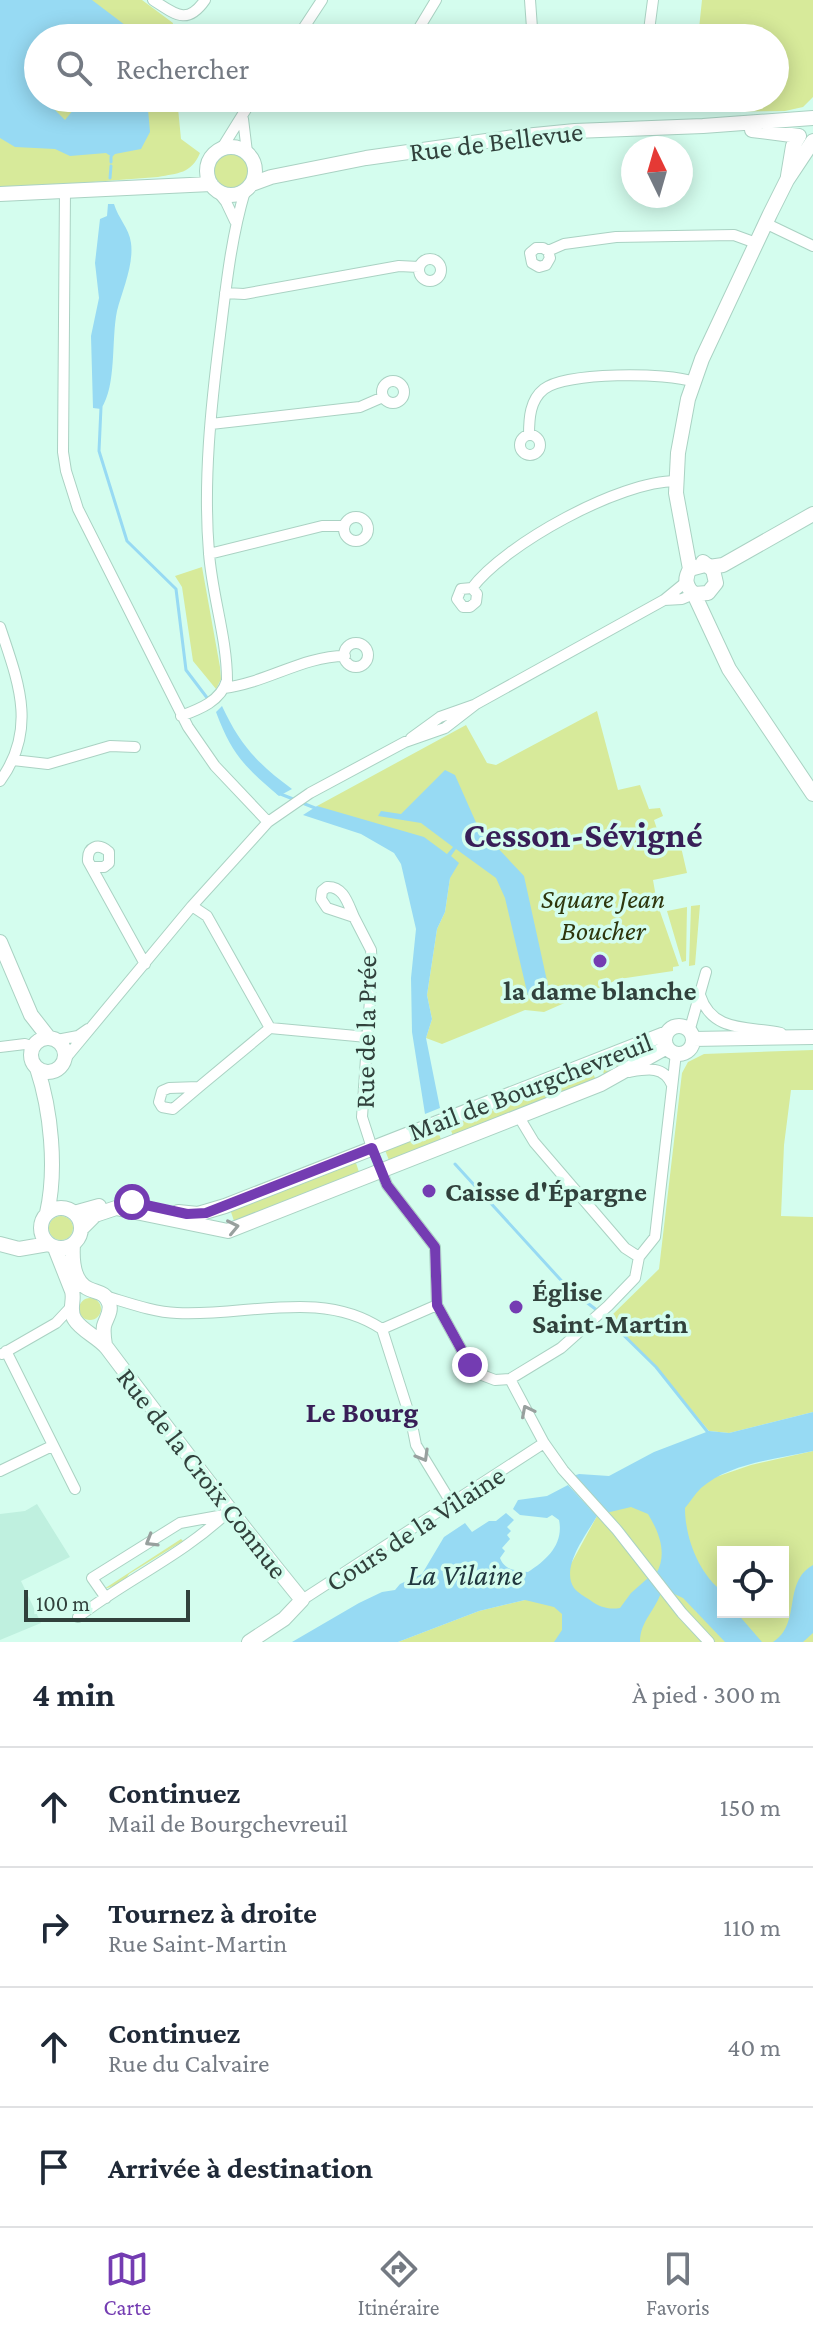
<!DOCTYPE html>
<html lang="fr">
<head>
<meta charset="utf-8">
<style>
	:root { --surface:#fff; --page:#f6f6f7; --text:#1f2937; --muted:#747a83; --line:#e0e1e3; --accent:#743cb2 }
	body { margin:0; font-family:"Crimson Pro",serif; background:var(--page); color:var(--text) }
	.controls { position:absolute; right:24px; bottom:24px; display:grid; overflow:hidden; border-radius:0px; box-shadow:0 4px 20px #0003 }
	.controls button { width:72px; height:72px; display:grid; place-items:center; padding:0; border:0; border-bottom:2px solid var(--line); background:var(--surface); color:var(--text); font:40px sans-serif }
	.compass { position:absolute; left:621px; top:136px; width:72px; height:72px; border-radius:50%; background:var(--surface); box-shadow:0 4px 20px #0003; rotate:355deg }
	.scale { position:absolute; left:24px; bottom:20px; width:166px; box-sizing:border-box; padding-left:8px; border:4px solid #31413c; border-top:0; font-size:22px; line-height:28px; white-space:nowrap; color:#31413c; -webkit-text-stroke:6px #d4fdee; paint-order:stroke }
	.stop { position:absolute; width:24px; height:24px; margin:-18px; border:6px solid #743cb2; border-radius:50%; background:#fff }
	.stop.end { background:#743cb2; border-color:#fff; box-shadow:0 2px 8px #0008 }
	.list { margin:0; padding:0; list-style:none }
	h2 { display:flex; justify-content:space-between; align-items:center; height:104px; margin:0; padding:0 32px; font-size:34px }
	h2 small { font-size:26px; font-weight:400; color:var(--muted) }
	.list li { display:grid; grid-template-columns:52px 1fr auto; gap:24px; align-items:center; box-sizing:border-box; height:120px; padding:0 32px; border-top:2px solid var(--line) }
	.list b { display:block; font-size:30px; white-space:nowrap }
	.list p { margin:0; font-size:26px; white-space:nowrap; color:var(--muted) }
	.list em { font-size:26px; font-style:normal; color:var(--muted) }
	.icon { flex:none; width:44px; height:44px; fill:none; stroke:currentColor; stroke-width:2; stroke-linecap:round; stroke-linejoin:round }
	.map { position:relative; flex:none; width:813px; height:1642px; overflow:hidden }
	.search { position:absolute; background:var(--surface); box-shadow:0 4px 20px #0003; left:24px; right:24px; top:24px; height:88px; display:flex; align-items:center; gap:20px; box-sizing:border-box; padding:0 28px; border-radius:44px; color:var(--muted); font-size:30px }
	.sheet { height:584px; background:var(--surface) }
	nav { display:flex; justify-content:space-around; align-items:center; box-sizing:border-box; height:112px; border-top:2px solid var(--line); background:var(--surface); font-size:22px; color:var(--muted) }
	nav a { display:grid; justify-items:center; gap:4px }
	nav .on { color:var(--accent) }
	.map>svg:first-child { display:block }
	.built { fill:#bff0df }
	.green { fill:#d7ea9a; fill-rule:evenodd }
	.water { fill:#97daf3 }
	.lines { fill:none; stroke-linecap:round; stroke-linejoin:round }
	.stream { stroke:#97daf3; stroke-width:3 }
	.street-casing { stroke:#aad2c3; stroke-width:12 }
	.secondary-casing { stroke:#aad2c3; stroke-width:16 }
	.street { stroke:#fff; stroke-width:10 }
	.secondary { stroke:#fff; stroke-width:14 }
	.oneway { stroke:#98a09e }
	.route { stroke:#743cb2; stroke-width:10 }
	.poi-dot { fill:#743cb2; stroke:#d4fdee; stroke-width:3 }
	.labels { text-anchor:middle; stroke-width:7; stroke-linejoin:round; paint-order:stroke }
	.street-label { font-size:28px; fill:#31413c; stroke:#d4fdee }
	.park-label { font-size:28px; font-style:italic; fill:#2e360d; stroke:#d4fdee }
	.poi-label { font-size:28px; font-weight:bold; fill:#31413c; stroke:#d4fdee; text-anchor:start }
	.neighbourhood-label { font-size:30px; font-weight:bold; fill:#381e57; stroke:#d4fdee }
	.water-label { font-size:30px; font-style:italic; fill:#21373f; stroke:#d4fdee }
	.district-label { font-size:36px; font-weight:bold; fill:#381e57; stroke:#d4fdee }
</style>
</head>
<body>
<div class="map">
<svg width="813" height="1642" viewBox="0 0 813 1642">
	<rect width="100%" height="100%" fill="#d4fdee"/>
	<path class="built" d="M37,1504L70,1557L21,1581L41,1623L0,1640V1514L25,1511Z"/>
	<path class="green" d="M0,0H142L173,23L171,38H38V98H177L181,139L200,153C191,174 178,173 158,177L0,189Z
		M702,0H813V97L803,107L785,111L690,112L691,98H775V38H698Z
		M213 171a18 18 0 1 1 36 0a18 18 0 1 1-36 0Z
		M202,567L220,667L221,679L216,689L193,661L182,587L175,576Z
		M597,711L618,790L640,785L649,809L660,808L663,816L654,820L659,835L669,834L674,847H681L687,873L653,880L657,903L679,966L673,967V971L619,979L544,1012L525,1010L442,1044L426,1038L432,1019L427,995L437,929L445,912L450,878L317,806L466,725L487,763L496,765Z
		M700,905L695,965L689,966L691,906Z
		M687,907L686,961L682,962L667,911Z
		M650,1043L653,1051L605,1077L600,1063Z
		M813,1050V1090H791L784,1145L781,1216L813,1217V1412L729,1433L709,1431L656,1367L608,1319L659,1269L682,1073L688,1062L704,1054Z
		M591,1067L596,1081L454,1138L448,1123Z
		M437,1129L442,1142L390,1163L385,1150Z
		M355,1160L360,1175L235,1224L230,1209Z
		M49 1228a12 12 0 1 1 24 0a12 12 0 1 1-24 0Z
		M79 1309a11 11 0 1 1 22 0a11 11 0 1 1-22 0Z
		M813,1451V1642H398L479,1611L525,1600L572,1562L597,1516L615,1503L719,1476L751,1465ZM723,1552H783V1612H723Z
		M181,1539L183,1541L129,1574L123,1583L104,1589Z"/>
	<path class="water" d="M0,0H92L125,25L133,38H38V66L32,68L38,84V98H43L65,120L78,104L74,98H147L150,132L141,149L115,154L112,157L106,153L70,156L55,149L15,147L0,138Z
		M108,204H114C118,218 129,228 131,243C134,265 122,291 117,311C111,340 117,385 101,409L93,408L91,336L99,298L95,263L100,219L107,216Z
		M222,706C240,745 258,764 292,789L279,796C245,767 232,755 216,712Z
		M445,770L455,775L478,827L524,876L549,990L528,996L505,898L496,878L456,849L451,856L459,863L450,878L445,912L437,929L427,995L432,1019L426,1038L440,1108L425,1114L412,1032L411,978L416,929L401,864L394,853L361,834L303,815L317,806L424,837L447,854L453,847L421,823L378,816L381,811L401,814Z
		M813,1412V1451C776,1459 730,1463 701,1488C695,1494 690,1502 685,1508C685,1538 699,1574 723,1592V1612H736L762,1642H725L683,1598L670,1592L656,1574C668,1554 659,1532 648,1514L631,1507L606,1513L573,1476L579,1474L609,1476L654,1452L709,1431L729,1433Z
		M568,1485L597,1516C587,1534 560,1567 574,1588C577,1592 585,1597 590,1600C599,1607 609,1610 620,1608L631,1593L648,1578L651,1577L662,1590C656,1610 640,1621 640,1642H554L562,1630V1614L554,1607L525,1600L479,1611L398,1642H292L359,1603L382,1592L395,1590L400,1584L422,1574L444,1537L465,1523L472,1532L489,1521H496L506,1513L514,1520L507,1527L511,1531L507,1535L510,1539L502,1548L505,1551L500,1558C505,1571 516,1570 528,1572C547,1560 564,1544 559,1520L552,1515L547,1518L520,1515L513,1509L518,1500L547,1496Z
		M813,1565V1633L803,1642H773C802,1624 782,1582 813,1565Z"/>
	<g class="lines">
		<path class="stream" d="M111,157V162
			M110,178L111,166
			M101,407L99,451L127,541L176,589L186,670L208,699
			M278,793L293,799
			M300,802L315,808
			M455,1164L569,1289L598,1311
			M604,1316L656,1367L710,1435"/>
		<g class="street-casing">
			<path id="street" d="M153,0C175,14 187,26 205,0
				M530,0L532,28L536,38
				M297,38L322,0
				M413,38L436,0
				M648,38L653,0
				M243,119L247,152
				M222,148L253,98
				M65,190L63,452L66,471L78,509L188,727L215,766L268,822
				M218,192L226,202L235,221
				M765,223L813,246
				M548,251L550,258L546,265L539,267L532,263L530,253L536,248H543L548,251L564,244L616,237L734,235L756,243
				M419 270a11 11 0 1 1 22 0a11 11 0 1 1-22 0Z
				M225,293L244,294L399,266L419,267
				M382 392a11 11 0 1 1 22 0a11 11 0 1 1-22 0Z
				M211,424L360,407L383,397
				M520 445a10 10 0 1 1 20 0a10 10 0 1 1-20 0Z
				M529,435C529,418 530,400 544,389C565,372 668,372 694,382
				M344 529a12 12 0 1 1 24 0a12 12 0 1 1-24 0Z
				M209,554L322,526H344
				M472,588L477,594L476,602L470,607H463L457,599L461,589L472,588C505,544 620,481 676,481
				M664,600L682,599L694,594
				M0,627C18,681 38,729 0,781
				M344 655a12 12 0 1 1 24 0a12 12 0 1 1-24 0Z
				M224,688C266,683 303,656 345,656
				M181,716C200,709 221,701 227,680C227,638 212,595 209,553C203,481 211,406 220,335C226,287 231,238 245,191
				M411,738L440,717L474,705
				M13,760L48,764L110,746L135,747
				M92,867H104L109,863V852C98,842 87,847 88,861L145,964
				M327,887C344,886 348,904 354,917L327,908L321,899L322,891Z
				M192,906L207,916L270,1028L367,1037
				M354,917L371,950L372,970L362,1117L372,1148
				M700,995C712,1033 748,1026 781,1033
				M687,1029L691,1025L706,972
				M57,1040L78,1036L88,1029
				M0,1047L25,1044L33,1047
				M65,1059L192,906L268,822L310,793L405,742L445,728L476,704L664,600L686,582
				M629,1072C646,1069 664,1065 672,1085
				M199,1087L173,1109L162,1107L159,1102L162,1091L169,1088Z
				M199,1087L270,1028
				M519,1117L534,1142L625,1248L639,1257
				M382,1172L387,1185L435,1247L437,1305L470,1365L482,1375L495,1380L510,1379L561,1348L608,1306L635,1278L639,1257L655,1237L676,1053
				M105,1296C129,1303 153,1312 177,1313C245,1317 321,1288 382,1329
				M382,1329L411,1420L416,1445L452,1504
				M382,1329L437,1305
				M6,1351L75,1489
				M2,1354L56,1323L71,1307
				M510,1379L544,1443L563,1470L617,1530L682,1613L709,1642
				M0,1471L52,1446
				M106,1598L92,1578L180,1523L224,1515
				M302,1600L544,1443
				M78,1617C129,1578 182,1556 230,1510"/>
		</g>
		<g class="secondary-casing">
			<path id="secondary" d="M752,130L799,136
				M207 171a24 24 0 1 1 48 0a24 24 0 1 1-48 0Z
				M788,176L793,146L799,136
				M252,184L271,177L366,158L514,137L575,131L703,126L813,118
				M0,194L211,184
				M705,565L690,569C684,579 686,587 694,594L729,669L813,794
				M709,567L723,565L813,514
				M690,569L676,493L678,453L688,399L702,359L770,214L787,180L813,141
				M694,594L708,593L716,583L713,570L703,562
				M0,942L31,1015L49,1038
				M665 1040a14 14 0 1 1 28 0a14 14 0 1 1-28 0Z
				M31 1055a17 17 0 1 1 34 0a17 17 0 1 1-34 0Z
				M693,1039L813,1037
				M37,1068C51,1110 57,1169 47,1213
				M41 1228a20 20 0 1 1 40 0a20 20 0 1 1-40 0Z
				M178,1212L198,1214L225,1206L667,1033
				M74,1213L99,1206
				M81,1229L95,1215L116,1208L228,1231L601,1084L667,1047
				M0,1244L19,1249L48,1244
				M73,1244C72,1259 73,1282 89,1289C98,1293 105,1292 109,1303C112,1312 106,1318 104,1326C103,1332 104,1339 105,1345
				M55,1248L72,1291C75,1301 68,1310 75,1320C82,1331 98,1337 107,1348C171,1433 235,1518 302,1600L284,1619L249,1642"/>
		</g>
		<use href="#street" class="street"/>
		<use href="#secondary" class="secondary"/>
	</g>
	<defs><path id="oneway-chevron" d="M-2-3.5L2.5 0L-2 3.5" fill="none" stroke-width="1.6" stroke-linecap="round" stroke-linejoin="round" transform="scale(2)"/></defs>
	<g class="oneway">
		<use href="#oneway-chevron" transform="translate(233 1227) rotate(-12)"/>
		<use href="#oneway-chevron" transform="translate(527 1411) rotate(-117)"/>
		<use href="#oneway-chevron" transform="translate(423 1456) rotate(60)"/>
		<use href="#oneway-chevron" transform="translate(151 1541) rotate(149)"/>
	</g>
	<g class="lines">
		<path class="route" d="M132,1202L187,1214L206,1213L372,1148L387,1185L435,1247L437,1305L470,1365"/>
	</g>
	<g class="poi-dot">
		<circle cx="600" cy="961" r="8"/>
		<circle cx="429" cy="1191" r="8"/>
		<circle cx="516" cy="1307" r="8"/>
	</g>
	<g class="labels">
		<g class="street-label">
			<text transform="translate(496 141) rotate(-7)" y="10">Rue de Bellevue</text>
			<text transform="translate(365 1032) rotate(-89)" y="10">Rue de la Prée</text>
			<text transform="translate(530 1086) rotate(-21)" y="10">Mail de Bourgchevreuil</text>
			<text transform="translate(203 1473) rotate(52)" y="10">Rue de la Croix Connue</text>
			<text transform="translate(415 1528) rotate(-33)" y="10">Cours de la Vilaine</text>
		</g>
		<g class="park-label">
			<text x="603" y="908">Square Jean<tspan x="603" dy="32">Boucher</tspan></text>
		</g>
		<g class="poi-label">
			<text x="600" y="1000" text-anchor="middle">la dame blanche</text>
			<text x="445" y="1201">Caisse d'Épargne</text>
			<text x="532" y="1301">Église<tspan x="532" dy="32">Saint-Martin</tspan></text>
		</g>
		<g class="neighbourhood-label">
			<text x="362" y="1422">Le Bourg</text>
		</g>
		<g class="water-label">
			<text x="465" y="1585">La Vilaine</text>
		</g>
		<g class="district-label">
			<text x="583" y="847">Cesson-Sévigné</text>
		</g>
	</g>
</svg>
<div class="controls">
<button><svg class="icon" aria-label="locate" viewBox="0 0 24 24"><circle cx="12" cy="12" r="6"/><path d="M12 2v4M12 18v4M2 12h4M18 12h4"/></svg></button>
</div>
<svg class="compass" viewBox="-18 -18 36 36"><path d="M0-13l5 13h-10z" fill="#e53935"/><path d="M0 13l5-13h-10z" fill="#747a83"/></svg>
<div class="scale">100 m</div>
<div class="stop" style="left:132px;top:1202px"></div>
<div class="stop end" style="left:470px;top:1365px"></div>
<div class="search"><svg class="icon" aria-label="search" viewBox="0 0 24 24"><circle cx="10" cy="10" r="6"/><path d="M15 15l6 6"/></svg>Rechercher</div>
</div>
<section class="sheet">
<h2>4 min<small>À pied · 300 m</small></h2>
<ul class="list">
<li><svg class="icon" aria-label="ahead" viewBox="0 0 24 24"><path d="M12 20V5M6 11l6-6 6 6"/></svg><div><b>Continuez</b><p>Mail de Bourgchevreuil</p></div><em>150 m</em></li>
<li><svg class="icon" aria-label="right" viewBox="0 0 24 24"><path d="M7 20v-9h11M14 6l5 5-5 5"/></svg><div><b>Tournez à droite</b><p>Rue Saint-Martin</p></div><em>110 m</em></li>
<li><svg class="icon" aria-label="ahead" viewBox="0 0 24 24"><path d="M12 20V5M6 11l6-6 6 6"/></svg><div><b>Continuez</b><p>Rue du Calvaire</p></div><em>40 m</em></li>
<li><svg class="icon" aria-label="arrive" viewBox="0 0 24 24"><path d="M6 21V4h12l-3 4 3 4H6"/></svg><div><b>Arrivée à destination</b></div></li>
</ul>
</section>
<nav>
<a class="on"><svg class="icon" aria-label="map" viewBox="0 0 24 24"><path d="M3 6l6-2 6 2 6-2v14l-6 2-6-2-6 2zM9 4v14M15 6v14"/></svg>Carte</a>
<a><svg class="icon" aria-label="directions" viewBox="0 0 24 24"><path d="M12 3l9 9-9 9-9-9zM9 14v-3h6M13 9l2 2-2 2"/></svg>Itinéraire</a>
<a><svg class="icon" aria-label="saved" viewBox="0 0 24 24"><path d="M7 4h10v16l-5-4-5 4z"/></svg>Favoris</a>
</nav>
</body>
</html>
